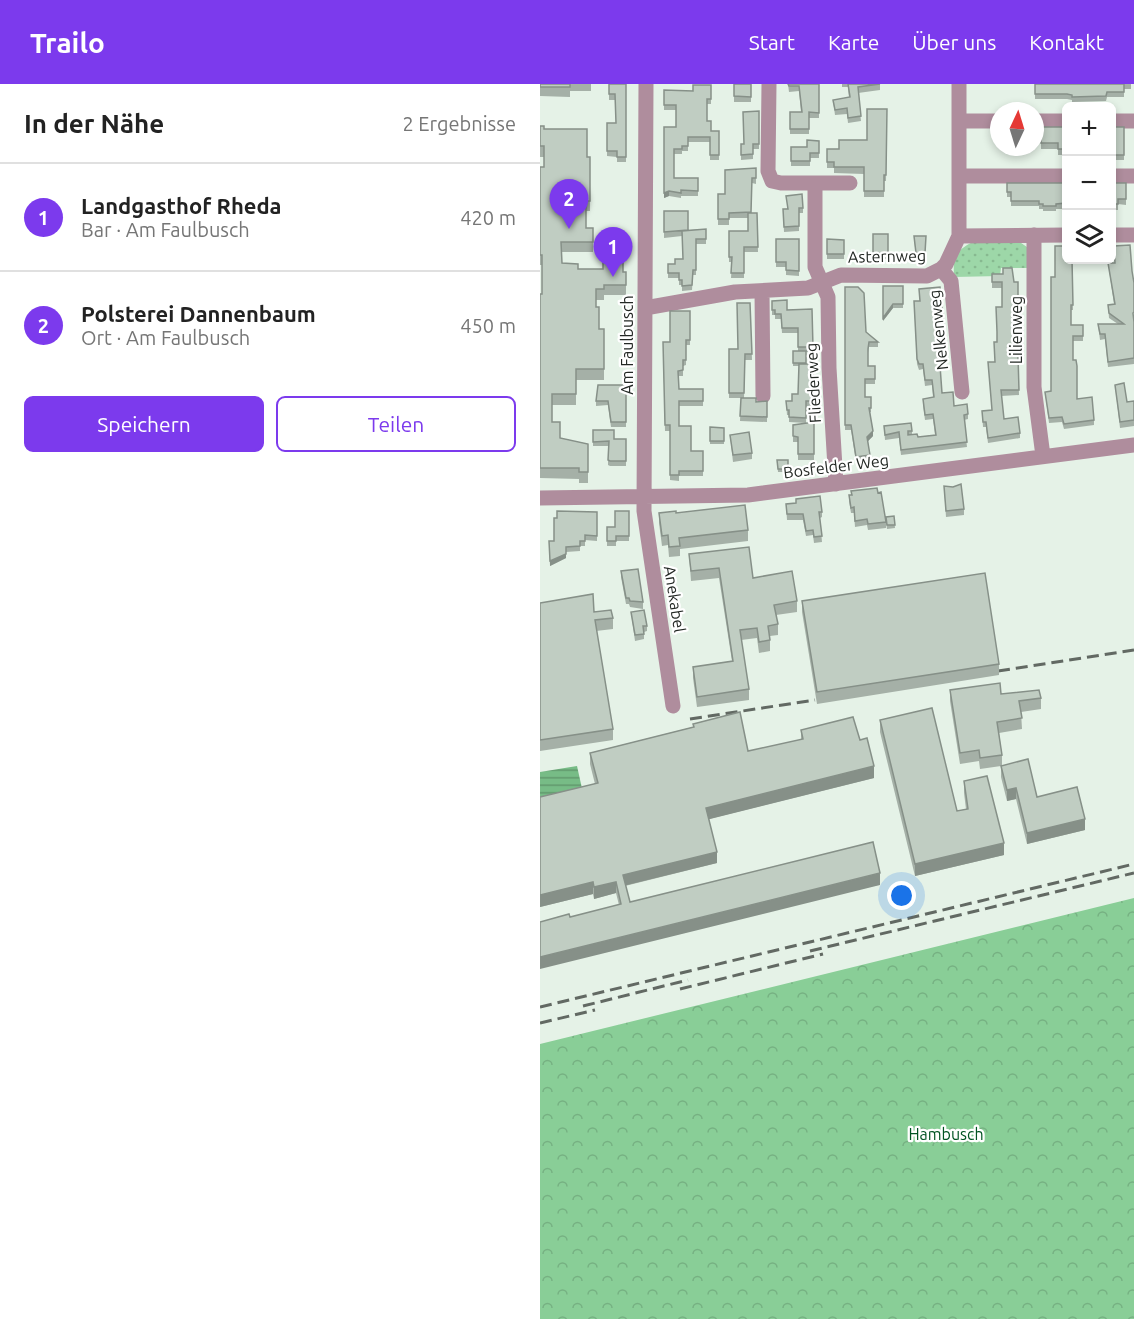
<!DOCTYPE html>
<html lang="de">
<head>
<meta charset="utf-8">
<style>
	:root { --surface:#fff; --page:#f2f2f2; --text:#222; --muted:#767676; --line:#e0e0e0; --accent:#7c3aed }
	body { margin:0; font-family:Ubuntu,sans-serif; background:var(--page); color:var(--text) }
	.controls { position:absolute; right:18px; top:18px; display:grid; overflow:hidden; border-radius:9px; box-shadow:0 3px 9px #0003 }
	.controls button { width:54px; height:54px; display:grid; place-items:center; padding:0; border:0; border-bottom:2px solid var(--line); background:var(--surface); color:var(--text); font:30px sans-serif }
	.compass { position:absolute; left:450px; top:18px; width:54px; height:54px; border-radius:50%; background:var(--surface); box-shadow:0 3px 9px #0003; rotate:4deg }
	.you { position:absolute; left:362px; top:812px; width:21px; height:21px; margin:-15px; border:4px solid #fff; border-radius:50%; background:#1a73e8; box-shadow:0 0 0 9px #1a73e833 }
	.badge { display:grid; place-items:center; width:39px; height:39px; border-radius:50%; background:var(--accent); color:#fff; font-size:20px; font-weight:700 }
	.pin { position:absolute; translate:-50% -50px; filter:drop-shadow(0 2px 3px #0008) }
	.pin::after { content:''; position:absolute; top:32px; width:21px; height:18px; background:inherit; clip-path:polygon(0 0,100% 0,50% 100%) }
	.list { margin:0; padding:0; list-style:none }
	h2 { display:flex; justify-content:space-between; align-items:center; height:78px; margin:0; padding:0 24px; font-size:26px }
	h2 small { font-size:20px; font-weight:400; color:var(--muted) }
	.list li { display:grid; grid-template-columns:39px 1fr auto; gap:18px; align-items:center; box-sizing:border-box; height:108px; padding:0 24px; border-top:2px solid var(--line) }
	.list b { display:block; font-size:22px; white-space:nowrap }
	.list p { margin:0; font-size:20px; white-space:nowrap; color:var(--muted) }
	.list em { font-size:20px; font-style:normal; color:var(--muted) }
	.actions { display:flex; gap:12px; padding:18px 24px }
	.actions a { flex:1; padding:14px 0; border:2px solid var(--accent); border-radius:9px; text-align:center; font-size:21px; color:var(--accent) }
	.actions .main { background:var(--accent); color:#fff }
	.icon { flex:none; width:33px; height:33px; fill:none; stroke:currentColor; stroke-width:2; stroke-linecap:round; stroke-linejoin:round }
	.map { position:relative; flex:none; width:594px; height:1235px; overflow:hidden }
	header { display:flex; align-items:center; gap:36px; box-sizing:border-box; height:84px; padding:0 30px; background:var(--accent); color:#fff }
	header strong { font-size:28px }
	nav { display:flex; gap:33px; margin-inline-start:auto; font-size:21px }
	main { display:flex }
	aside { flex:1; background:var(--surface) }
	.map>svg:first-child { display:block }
	.forest { fill:url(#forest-crowns) }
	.park { fill:url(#park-dots) }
	.water { fill:url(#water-rules) }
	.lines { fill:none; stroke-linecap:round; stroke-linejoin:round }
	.minor { stroke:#af8d9d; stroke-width:15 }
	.rail { stroke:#626963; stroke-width:3; stroke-dasharray:12 6; stroke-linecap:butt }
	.wall { fill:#a5b0a7 }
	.shaded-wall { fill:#869088 }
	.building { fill:#c0cdc2; stroke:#869088; stroke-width:1.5 }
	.labels { text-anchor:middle; stroke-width:4.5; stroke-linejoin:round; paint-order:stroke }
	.street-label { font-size:16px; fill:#232824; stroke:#fff }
	.park-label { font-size:16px; fill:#005322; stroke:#fff }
</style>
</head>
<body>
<header>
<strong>Trailo</strong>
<nav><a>Start</a><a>Karte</a><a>Über uns</a><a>Kontakt</a></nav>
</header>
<main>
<aside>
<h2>In der Nähe<small>2 Ergebnisse</small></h2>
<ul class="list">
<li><span class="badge">1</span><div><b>Landgasthof Rheda</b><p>Bar · Am Faulbusch</p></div><em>420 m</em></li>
<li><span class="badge">2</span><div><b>Polsterei Dannenbaum</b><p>Ort · Am Faulbusch</p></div><em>450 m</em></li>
</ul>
<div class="actions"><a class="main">Speichern</a><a>Teilen</a></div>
</aside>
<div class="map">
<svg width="594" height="1235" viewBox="0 0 594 1235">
	<defs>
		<pattern id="forest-crowns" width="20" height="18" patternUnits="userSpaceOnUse" patternTransform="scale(1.5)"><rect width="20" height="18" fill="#89ce97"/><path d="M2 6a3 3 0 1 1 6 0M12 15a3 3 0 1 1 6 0" fill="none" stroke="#76b182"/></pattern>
		<pattern id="park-dots" width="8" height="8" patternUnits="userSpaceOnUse" patternTransform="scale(1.5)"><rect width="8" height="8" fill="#9dd7a8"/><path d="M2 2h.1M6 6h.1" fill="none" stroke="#87b990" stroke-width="1.8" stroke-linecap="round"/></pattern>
		<pattern id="water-rules" width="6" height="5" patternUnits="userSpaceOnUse" patternTransform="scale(1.5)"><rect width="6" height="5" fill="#77bc86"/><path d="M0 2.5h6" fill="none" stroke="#61996d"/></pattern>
	</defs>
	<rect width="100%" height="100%" fill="#e5f2e7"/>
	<path class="forest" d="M594,814V1235H0V960Z"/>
	<path class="park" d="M434,157H478L487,163V184H461L460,192L414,193C413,170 415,168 434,157Z"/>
	<path class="water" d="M37,682L43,709L0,720V688Z"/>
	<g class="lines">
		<path class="minor" d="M106,0L104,427L133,622
			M229,0L228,87L232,97L241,99H310
			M419,37H459
			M495,37H526
			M572,37H594
			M419,92H526
			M572,92H594
			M275,99V183L288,213L289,284L296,400
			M494,151V303L503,372
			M572,151H594
			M419,152L526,151
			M401,185L411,197L422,308
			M222,207L223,312
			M105,224L195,208L268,204L301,191L387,192L401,185L406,180L419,152V0
			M0,414L208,411L594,361"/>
		<path class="rail" d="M458,587L594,566
			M150,635L275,616
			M270,867L594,789
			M140,905L283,870
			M43,922L148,896
			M0,923L594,780
			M0,939L55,926"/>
	</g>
	<path class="wall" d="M0,0H51V7H30V13L0,12Z
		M69,0H86V78H77V73L67,72V39H76L75,16H69Z
		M194,0H211V18H194Z
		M248,0H279V34H269V50H250V28H261L259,7L249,8Z
		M302,0H340V6L318,9L321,37L308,39L307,30L295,31L293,16L309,14L308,3H302Z
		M495,0H591V5H584V13H567L566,17L532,18V16L527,15H495Z
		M171,1V20H167V37L171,47H179V76H170V58H148V67H142V70H134V94H158V112H141V114L129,112L124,114L136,43V26H124V6L153,7Z
		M347,25L346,97H344V113H324V90L294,89V84H287V65H299L327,56Z
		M219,27V65H213V75L201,76V60H204Z
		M0,42L47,73H50V127H46V144H53V168H21L22,179L38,185L83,188L86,201V211H64V216H56V223L59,245H64V296H36V321H12V338L20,354L48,360V399H39V395L0,394V210H2V181H0V83H4V73H0Z
		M501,43H526V71H518V65H501Z
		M572,43H584V76H572Z
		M279,57V74H270V82H251V63H267Z
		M216,84V100L212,99L211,129H217L218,168H204V194H191L192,178H189V147H208V134H189V141H178V110H185Z
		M467,99H526V125H516V127H503V125H499V122H471V113H467Z
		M572,99H586V121L578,120V126H572Z
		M263,124V129H259V147L244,148L243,125Z
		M124,127L148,146L166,145V160H156V191H153L152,206L142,207V201H139V194H128V180H135L143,175L142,152L124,154Z
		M333,150H348V175H333Z
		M374,152H386L385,175H376Z
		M236,155H259V192L246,191V183H236Z
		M287,155L304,156V175H287Z
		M526,176H549L532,177L533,226H531V241H543V257H533V276L537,315L554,336V341L524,345L522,338L509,339L505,308L511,307L515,193Z
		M568,179L594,234V280L568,283L565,255L560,256L558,240H578L569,234L568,221L574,220Z
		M452,190H463L478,264L482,273L478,277L479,311L461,312L464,335L480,349V354L448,359L446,343H443L442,327L452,326L448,278H455L462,223V204H452Z
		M305,203L326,248L338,258V263H329L328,269V282H335V300H325V313H331V328H330L333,352L328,357L330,376L316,378L311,346H305Z
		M363,205V224H353L343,237Z
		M379,205L404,245V250H402L403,273H399L402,309L414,322L428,330V335L424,336L427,363L361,371L359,354L345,356L344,342L372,347V351L378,353L395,351L393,335L385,336L383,320V315L393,313L392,301L385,302L383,285L379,286L377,280L374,217H380Z
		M232,217L247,226L272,225L273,268H266V280H273L274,322H266V339L249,338V331H247L246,317H252L258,310L259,282H253V267H258V249H242L241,235H235V231H232Z
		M210,219L212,276H205L204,314L216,318L227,317V338L200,337L201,314H189V265H198Z
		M150,227V261H146V281L143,282V292H139V305H163V322H139V342L151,367H163V392H139V397L130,396V347H125L123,258H130Z
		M86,301V343H71L68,321L56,322V317Z
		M575,301L587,318L594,317V342L580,344Z
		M274,338V376H258V358H253V341Z
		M170,343L184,344V360H170Z
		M53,346L74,355H86V382H70L68,381V362H53Z
		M190,351L212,369V375L193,378Z
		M237,376H248V388H238Z
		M404,402L413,403L424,425V431L406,433Z
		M311,407L338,409L346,436L354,432L355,444L347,445L346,438V444L328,446L327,441L315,443L314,429H311L309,417V411H311Z
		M246,420L282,428V433L280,434L282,458L274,459L273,451L266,452L263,436H247Z
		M89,427V457H76V462H67V443H75Z
		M57,428V457L45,456V462H40V467L26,468V474L10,482L9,457H14Z
		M119,429H136L208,446V457L140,465V472L129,473L128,461L122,462L119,439Z
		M149,470L213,494L257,517V528L236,531L238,540V551L230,552V567L219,569L217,554L201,556L209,605V616L157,623L153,594V583L192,577L179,494L151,497Z
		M81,487L103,518V525L90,523L89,520H86L81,493Z
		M262,517L459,580V591L277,620L262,528Z
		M0,519L54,528L73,534V545L56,547L73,645V656L0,667Z
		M91,528L107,542V547L104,548V555L95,557Z
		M410,606L501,614V625L481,628L482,645L459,649L462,671V682L497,713L545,746L487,760L476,715L467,717L461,693V682L440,685L439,677L420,680L410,617Z
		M340,636L417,727L426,725L424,709V697L464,771L375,792L340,648Z
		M153,640L208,667L261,656V646L320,656L334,694L169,735L177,779L85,802L90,818L340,801L30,833L79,821L76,809L54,815L53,810L0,823V713L55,700L50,680V669L153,643Z"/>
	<path class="shaded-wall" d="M129,107V112L124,114V109Z
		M353,220V224L343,237V234Z
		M482,268V273L478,277V272Z
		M333,347V352L327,358V353Z
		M26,470V474L10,482V477Z
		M334,682V694L166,736V724Z
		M476,704V715L467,717V706Z
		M545,735V746L487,760V749Z
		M464,759V771L375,792V780Z
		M177,768V779L83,802V791Z
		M340,789V801L0,885V873Z
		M53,798V810L0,823V811Z
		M76,798V809L54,815V803Z"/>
	<path class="building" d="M0,0H30V3H0Z
		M69,0H86V73H77V67H67V39H76L75,10H69Z
		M194,0H211V13L194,12Z
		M248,0H279V29L269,28V45H250V28H262L259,2H249Z
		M308,0H340L318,3L321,32L308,34L307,24L295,26L293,16L310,13Z
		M495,0H584V8H567L566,12L532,13V11L527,10H495Z
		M153,1H171V15H167V37H171V47H179V71H170V53H148V62H142V65H134V94H158V107L141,106V109L129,107L124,109V43H136V21H124V6L153,7Z
		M327,25H347L346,91H344V107H324V83H294V78H287V65H299V56H327Z
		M219,27V60H213V70L201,71V60H204L203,28Z
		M0,42H4V45H47V73H50V117H46V144H53V158H21L22,179L38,180V185H63V176H83V188H86V201H64V205H56V223H59V245H64V285H36V310H12V338H20V354L48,360V388H39V384H0V210H2V171H0V83H4V62H0Z
		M501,43H526V65H518V59H501Z
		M572,43H584V71H572Z
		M267,56L279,57V69H270V77H251V63H267Z
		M216,84V94H212L211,128L189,129V135H178V110H185V86Z
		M467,99H526V119L516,120V122H503V120H499V117H471V108H467Z
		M572,99H586V115H578V120H572Z
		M262,110L263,124H259V142L244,143L243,125H248L246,112Z
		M124,127H148V146L124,148Z
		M208,129H217L218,163H204V189H191L192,173H189V147H208Z
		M166,145V155H156V186H153L152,201L142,202V196H139V189H128V180H135V175H143L142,147Z
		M333,150H348V169H333Z
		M374,152H386L385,169H376Z
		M236,155H259V187L246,186V178H236Z
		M287,155L304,156V170H287Z
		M590,161L592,187L594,199V228L593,229L594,238V274L568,278L565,250H560L558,240H584L569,229L568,221L575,220L568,179H575L574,162Z
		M515,162H526V176H532L533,221H531V241H543V252H533V276H536L537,282V315L552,313L554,336L524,340L522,333L509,334L505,308L511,307V193H515Z
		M463,184H472L474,198H478V264L482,268L478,272L479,306H461L464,335L478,333L480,349L448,354L446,338H443L442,327L452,326L448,278H455L454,258H457V248L456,223H462V198H452V190H463Z
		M343,202H363V220H353L343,234Z
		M305,203H318L324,209L326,248L338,258H329L328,265V282H335V295H325V313H331V324H329L333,347L327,353L330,371L316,373L311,341H305Z
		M400,203L404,245H401L403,267L399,268L402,309L413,308L414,322L427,320L428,330L424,331L427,358L361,366L359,348L345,351L344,342L371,339L372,347H368V351L377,350L378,353L396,351L393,330L385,331L383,315L394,313L392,296H385L383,280H379L377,275L374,217H380L379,205Z
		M247,216V226L272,225L273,263H258V244H242L241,230H235V226H232V217Z
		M197,219H210L212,270H205L204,309H189V265H198Z
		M130,227H150V256H146V276H143V286L138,287L139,305H163V317H139V342H151V367H163V387H139V391H130V341H125L123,258H130Z
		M253,267H266V279H253Z
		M259,280H273L274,317H266V334L249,333V326H247L246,317H252V310H258Z
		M584,299L587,318L594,317V336L580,338L575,301Z
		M58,301H86V338H71L68,317H56Z
		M201,314H216V318L227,317V333L200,332Z
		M274,338V370H258V353L253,352V341Z
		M170,343L184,344V357H170Z
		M53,346H74V355H86V377H70L68,376L69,357L53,358Z
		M209,348L212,369L193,371L190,351Z
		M237,376H248V385H238Z
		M421,400L424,425L406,427L404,402L413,403Z
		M337,404L338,409L341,408L346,438L328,440L327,435L315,437L314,423L311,424L309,411H312L311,407Z
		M280,412L282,428H279L282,452L274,453L273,446L266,447L263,430H247L246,420L256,419V415Z
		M205,421L208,446L139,454L140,462L129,463L128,451L122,452L119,429L136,427V429Z
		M17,427L57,428V452L45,451V457H40V462L26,463V470L10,477L9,457H14V434H17Z
		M75,427H89V452H76V457H67V443H75Z
		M354,432L355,441H347L346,433Z
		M209,463L213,494L252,487L257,517L234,521L238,540L228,542L230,556L219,558L217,544L200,546L209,605L157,613L153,583L193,577L179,484L151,487L149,470Z
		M98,485L103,518L90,517L89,514H86L81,487Z
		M445,489L459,580L277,608L262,517Z
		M53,510L54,528L71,526L73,534L55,536L73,645L0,656V519Z
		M104,526L107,542H103L104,550L95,551L91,528Z
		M460,599L461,610L499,606L501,614L479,617L482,634L457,638L462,671L440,674L439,666L420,669L410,606Z
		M392,624L417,727L428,725L424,697L447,692L464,759L375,780L340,636Z
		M200,628L208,667L263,655L261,646L313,633L320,656L327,654L334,682L166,724L177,768L83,791L90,818L333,758L340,789L0,873V838L29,830L30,833L81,820L76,798L54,803L53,798L0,811V713L58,699L50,669L154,643L153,640Z
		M488,675L497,713L537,703L545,735L487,749L476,704L467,706L461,682Z"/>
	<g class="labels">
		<g class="street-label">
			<text transform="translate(347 172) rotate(-1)" y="6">Asternweg</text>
			<text transform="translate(398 246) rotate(-96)" y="6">Nelkenweg</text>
			<text transform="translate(476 246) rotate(-90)" y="6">Lilienweg</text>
			<text transform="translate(87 261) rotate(-90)" y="6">Am Faulbusch</text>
			<text transform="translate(273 299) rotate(-93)" y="6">Fliederweg</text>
			<text transform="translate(296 382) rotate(-7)" y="6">Bosfelder Weg</text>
			<text transform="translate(135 515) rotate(81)" y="6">Anekabel</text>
		</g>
		<g class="park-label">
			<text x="406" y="1056">Hambusch</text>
		</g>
	</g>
</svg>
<div class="controls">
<button>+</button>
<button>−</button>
<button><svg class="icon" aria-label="layers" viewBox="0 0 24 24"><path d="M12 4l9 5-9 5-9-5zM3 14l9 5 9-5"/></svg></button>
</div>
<svg class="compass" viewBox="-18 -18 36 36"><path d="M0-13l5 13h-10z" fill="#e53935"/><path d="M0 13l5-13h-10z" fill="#767676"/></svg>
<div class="you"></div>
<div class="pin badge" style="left:73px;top:193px">1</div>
<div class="pin badge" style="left:29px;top:145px">2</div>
</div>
</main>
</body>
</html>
